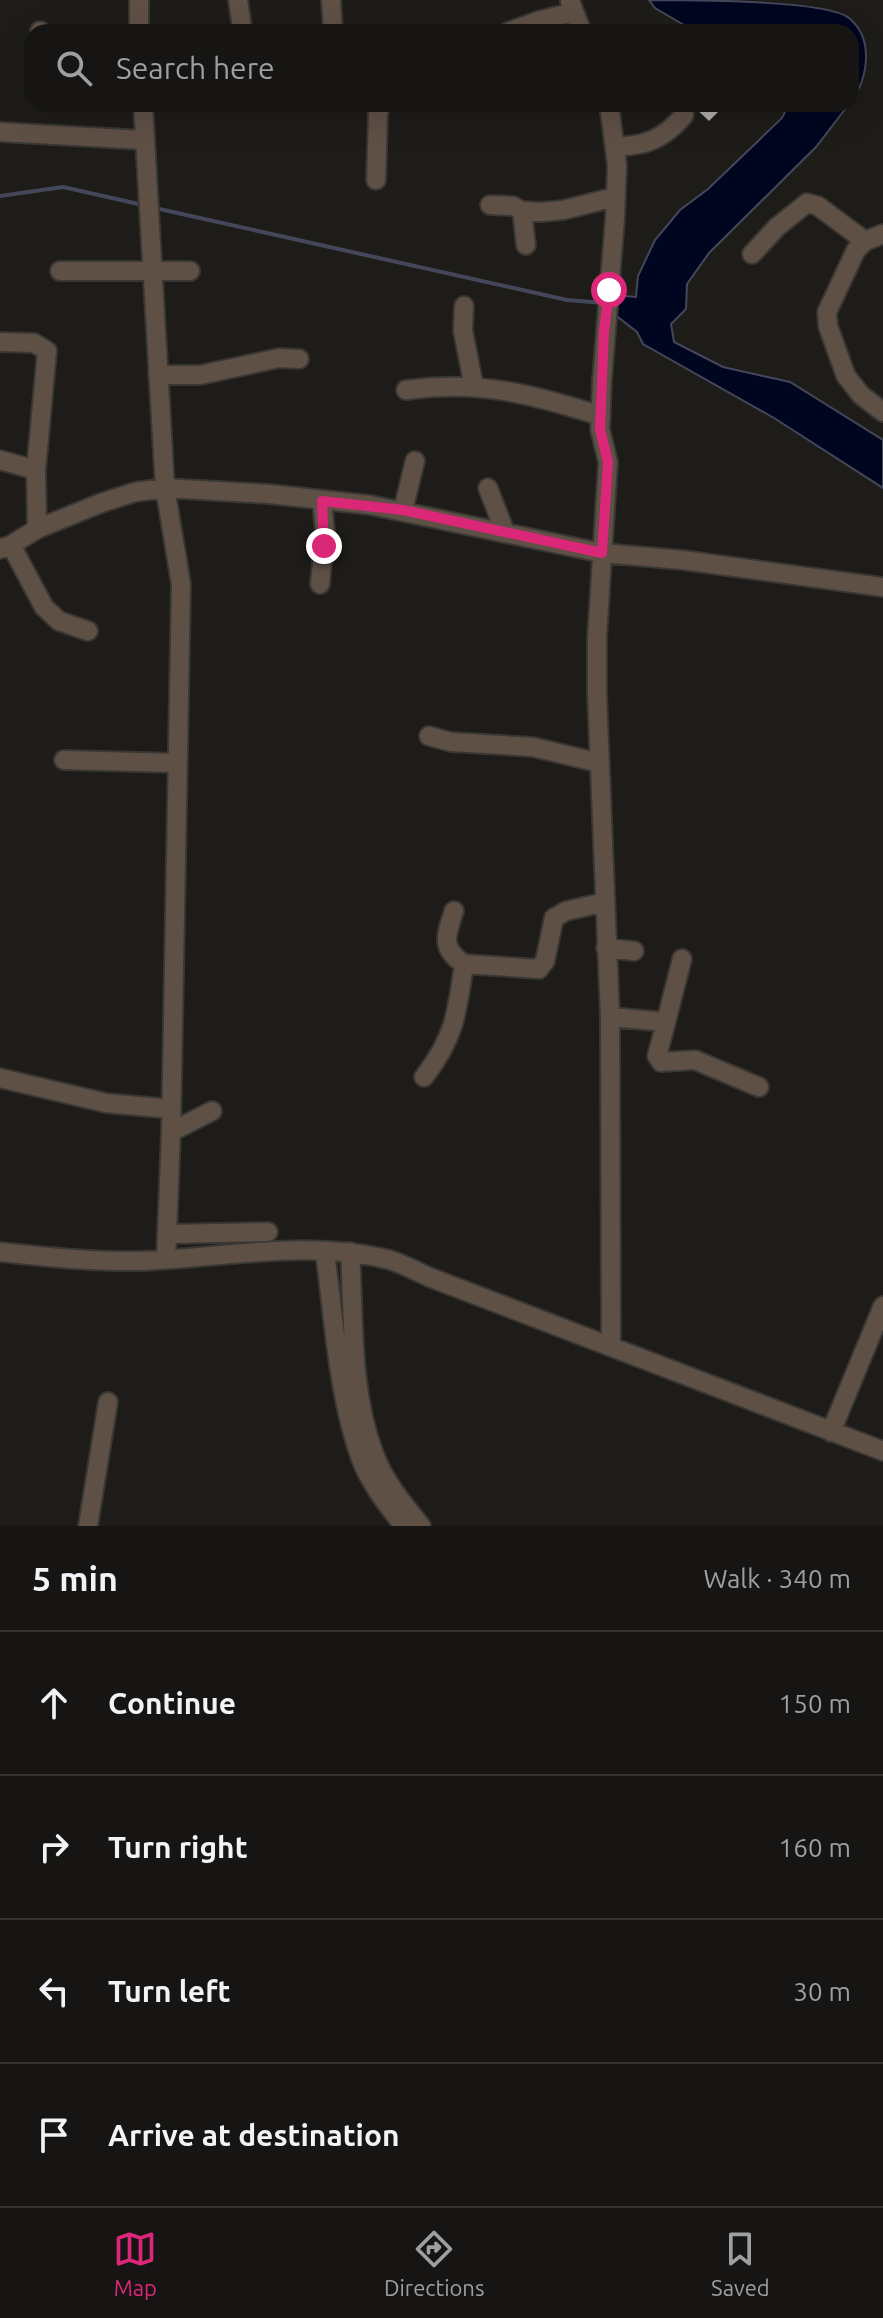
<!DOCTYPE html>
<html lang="en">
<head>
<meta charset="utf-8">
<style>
	:root { --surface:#161513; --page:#232221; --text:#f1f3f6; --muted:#9e9fa0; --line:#353433; --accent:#db2777 }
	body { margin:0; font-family:Ubuntu,sans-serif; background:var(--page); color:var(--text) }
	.stop { position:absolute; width:24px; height:24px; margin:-18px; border:6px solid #db2777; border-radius:50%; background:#fff }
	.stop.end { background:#db2777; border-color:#fff; box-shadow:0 2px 8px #0008 }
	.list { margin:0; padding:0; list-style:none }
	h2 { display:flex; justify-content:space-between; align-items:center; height:104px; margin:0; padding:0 32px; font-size:34px }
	h2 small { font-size:26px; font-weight:400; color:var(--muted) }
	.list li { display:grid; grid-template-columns:52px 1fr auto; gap:24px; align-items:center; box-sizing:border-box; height:144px; padding:0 32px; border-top:2px solid var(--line) }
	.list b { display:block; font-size:30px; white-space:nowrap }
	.list em { font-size:26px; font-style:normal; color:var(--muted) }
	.icon { flex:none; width:44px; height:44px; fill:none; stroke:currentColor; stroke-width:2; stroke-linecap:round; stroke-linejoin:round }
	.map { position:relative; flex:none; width:883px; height:1526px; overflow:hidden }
	.search { position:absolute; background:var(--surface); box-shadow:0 8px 32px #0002; left:24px; right:24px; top:24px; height:88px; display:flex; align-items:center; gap:20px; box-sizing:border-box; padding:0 28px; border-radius:24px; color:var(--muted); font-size:30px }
	.sheet { height:680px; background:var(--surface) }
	nav { display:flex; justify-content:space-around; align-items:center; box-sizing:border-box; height:112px; border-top:2px solid var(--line); background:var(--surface); font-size:22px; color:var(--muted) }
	nav a { display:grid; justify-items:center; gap:4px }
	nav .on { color:var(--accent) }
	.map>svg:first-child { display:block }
	.water { fill:#010620; stroke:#444759; stroke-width:2 }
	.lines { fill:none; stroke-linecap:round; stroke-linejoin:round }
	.stream { stroke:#444759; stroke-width:4 }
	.building { fill:#afaca7 }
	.minor-casing { stroke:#393734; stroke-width:22 }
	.minor { stroke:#5f5046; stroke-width:18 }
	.route { stroke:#db2777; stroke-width:10 }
</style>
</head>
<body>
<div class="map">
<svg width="883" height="1526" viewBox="0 0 883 1526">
	<rect width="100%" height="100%" fill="#1e1c19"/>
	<path class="water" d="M649,0C683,0 827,0 849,18C861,28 866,42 866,56C866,73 861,88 851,102V32H696L655,8Z
		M789,104H849L816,147L709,253L687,284L686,309L671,324L674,342L723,367L790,382L883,440V488L774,418L643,344L637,332L614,314L613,295L636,297L638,276L655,240L680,210L708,189L782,118Z"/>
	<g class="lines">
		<path class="stream" d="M0,196L63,187L143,205
			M155,208L567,300L604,303"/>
	</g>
	<path class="building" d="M691,104H726L709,121Z"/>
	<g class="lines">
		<g class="minor-casing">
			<path id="minor" d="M139,0V32
				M238,0L242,28
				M331,0L333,32
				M570,1L582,32
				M40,31V32
				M508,32L538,21L574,12
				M143,104L165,488L181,584L171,1132L166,1259
				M609,104L617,165L615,218L602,380L600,429L608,462L597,638V694L610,1017L611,1345
				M0,132L144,140
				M615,146C645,147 665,138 684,115
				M376,180L378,114L381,104
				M490,205L513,206L522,211L542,212L563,210L615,197
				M522,211L526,245
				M883,234L865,241L856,250L827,312L828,326L846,376L861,395L883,412
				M752,254L777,227L807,203L818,206L865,241
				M60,271H190
				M464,306L463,331L474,387
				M0,342L34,343L47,351L36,470
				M158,375H200L279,358L299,359
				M406,390C479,380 532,394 601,416
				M0,460L36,470L37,529
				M488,488L505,532
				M403,510L415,461
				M11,545L44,607L59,621L88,631
				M0,549L11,545L37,529L101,503L135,492L165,488L269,494L370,505L602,553L682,560L883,587
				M320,584L325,532L322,501
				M429,736L451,742L533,747L600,763
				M64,760L177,763
				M454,911C446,936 440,948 464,964
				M606,948L634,951
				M610,1017L666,1022L682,959
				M666,1022L657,1056L661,1062L695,1060L759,1087
				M424,1077C455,1037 457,1013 464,964L539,969L545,961L554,918L566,911L605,902
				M0,1078L106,1103L171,1109
				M171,1132L212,1111
				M168,1234L268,1232
				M0,1252C46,1257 93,1262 140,1261C222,1258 309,1239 390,1260C403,1264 416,1271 429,1277L883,1451
				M350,1252C354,1318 350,1391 374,1454C384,1481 403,1504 421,1526
				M325,1253C334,1318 338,1396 361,1459C370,1483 388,1506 404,1526
				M831,1432L883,1306
				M88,1526L108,1402"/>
		</g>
		<use href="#minor" class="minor"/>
	</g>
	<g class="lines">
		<path class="route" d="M324,546L322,501L403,510L602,553L608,462L600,429L604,332L609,290"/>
	</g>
</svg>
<div class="stop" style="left:609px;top:290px"></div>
<div class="stop end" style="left:324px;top:546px"></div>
<div class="search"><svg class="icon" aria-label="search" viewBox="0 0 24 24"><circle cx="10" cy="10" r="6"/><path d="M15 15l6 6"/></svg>Search here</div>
</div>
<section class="sheet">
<h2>5 min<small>Walk · 340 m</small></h2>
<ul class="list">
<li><svg class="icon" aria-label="ahead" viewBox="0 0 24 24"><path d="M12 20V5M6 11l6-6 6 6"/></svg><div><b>Continue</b></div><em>150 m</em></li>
<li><svg class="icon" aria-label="right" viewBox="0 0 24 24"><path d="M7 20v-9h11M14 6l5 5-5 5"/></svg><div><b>Turn right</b></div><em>160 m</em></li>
<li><svg class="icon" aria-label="left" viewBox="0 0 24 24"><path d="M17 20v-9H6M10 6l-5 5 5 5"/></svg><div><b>Turn left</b></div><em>30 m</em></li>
<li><svg class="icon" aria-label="arrive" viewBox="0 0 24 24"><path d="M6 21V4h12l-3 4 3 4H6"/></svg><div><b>Arrive at destination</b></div></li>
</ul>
</section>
<nav>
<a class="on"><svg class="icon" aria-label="map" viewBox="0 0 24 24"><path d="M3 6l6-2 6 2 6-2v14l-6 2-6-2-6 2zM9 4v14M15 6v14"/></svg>Map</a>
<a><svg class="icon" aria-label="directions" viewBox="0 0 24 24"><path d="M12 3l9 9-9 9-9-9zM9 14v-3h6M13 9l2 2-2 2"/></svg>Directions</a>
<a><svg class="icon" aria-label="saved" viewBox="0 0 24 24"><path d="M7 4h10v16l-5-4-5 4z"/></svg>Saved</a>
</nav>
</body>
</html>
